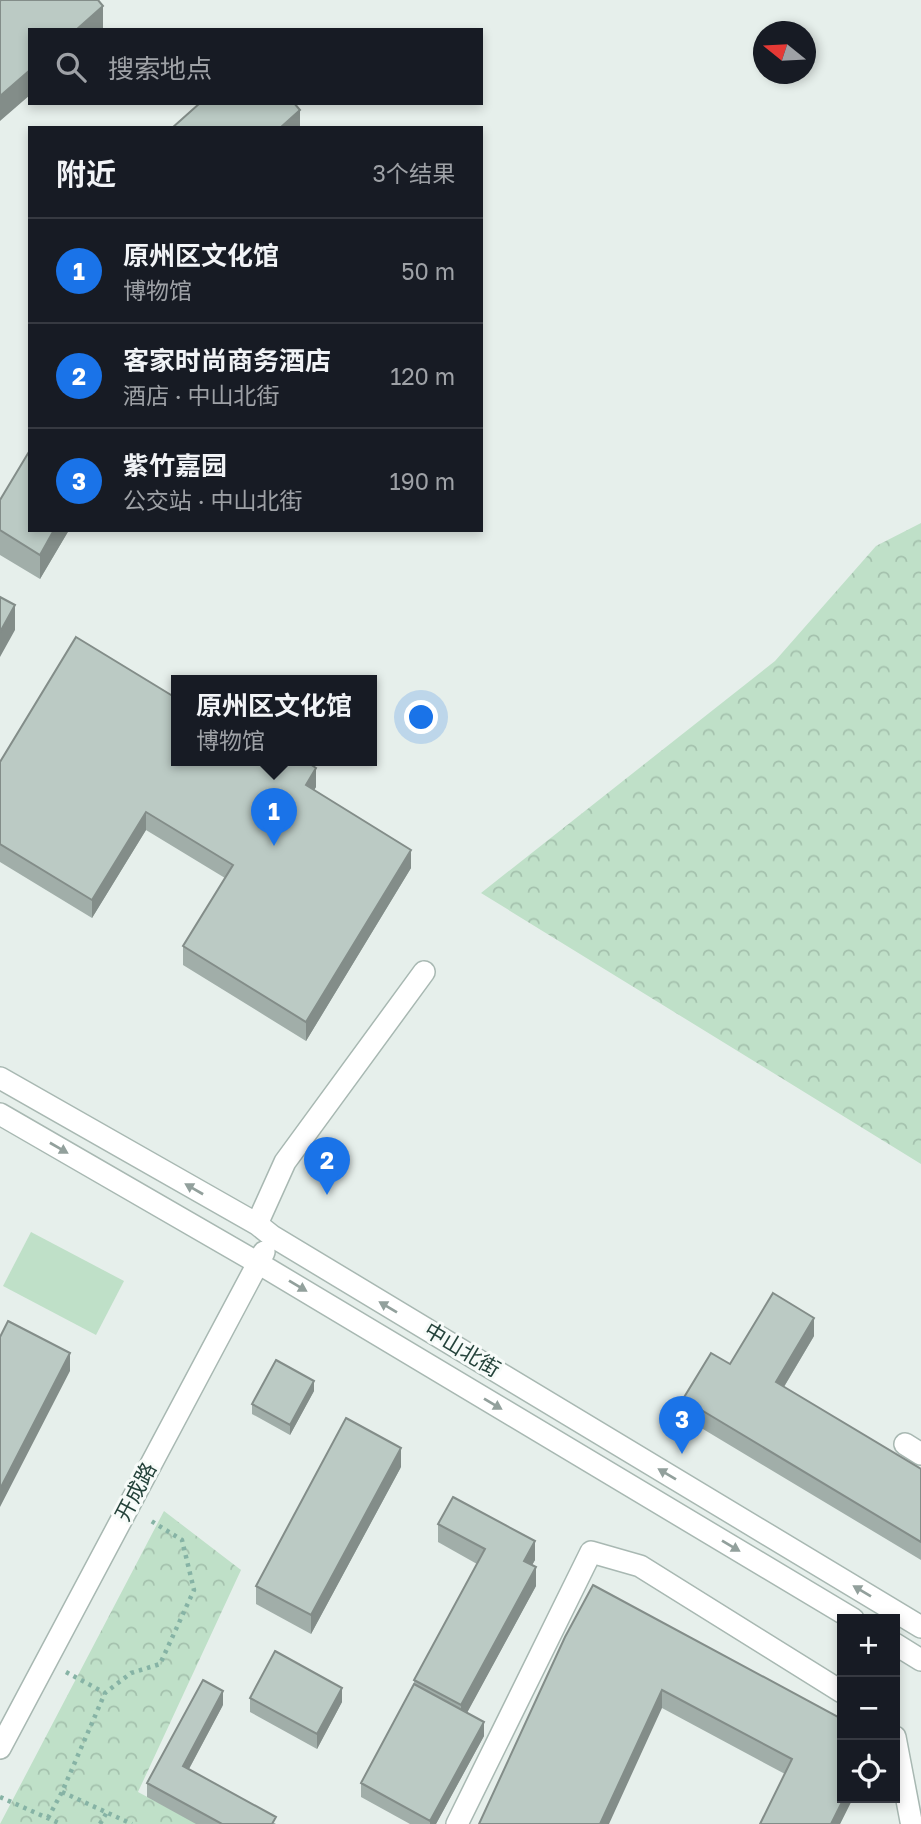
<!DOCTYPE html>
<html lang="zh">
<head>
<meta charset="utf-8">
<style>
	:root { --surface:#171b24; --page:#242831; --text:#f1f3f6; --muted:#9ea1a6; --line:#363941; --accent:#1a73e8 }
	body { margin:0; font-family:"Golos Text","Noto Sans SC",sans-serif; background:var(--page); color:var(--text) }
	.controls { position:absolute; right:21px; bottom:21px; display:grid; overflow:hidden; border-radius:0px; box-shadow:0 4px 10px #0003 }
	.controls button { width:63px; height:63px; display:grid; place-items:center; padding:0; border:0; border-bottom:2px solid var(--line); background:var(--surface); color:var(--text); font:35px sans-serif }
	.compass { position:absolute; left:753px; top:21px; width:63px; height:63px; border-radius:50%; background:var(--surface); box-shadow:0 4px 10px #0003; rotate:288deg }
	.you { position:absolute; left:422px; top:718px; width:24px; height:24px; margin:-18px; border:5px solid #fff; border-radius:50%; background:#1a73e8; box-shadow:0 0 0 10px #1a73e833 }
	.badge { display:grid; place-items:center; width:46px; height:46px; border-radius:50%; background:var(--accent); color:#fff; font-size:23px; font-weight:700 }
	.pin { position:absolute; translate:-50% -58px; filter:drop-shadow(0 2px 4px #0008) }
	.pin::after { content:''; position:absolute; top:37px; width:24px; height:21px; background:inherit; clip-path:polygon(0 0,100% 0,50% 100%) }
	.popup { position:absolute; left:171px; top:675px; width:206px; height:91px; box-sizing:border-box; display:grid; place-content:center; border-radius:0px; background:var(--surface); filter:drop-shadow(0 2px 5px #0005); font-size:23px; white-space:nowrap; color:var(--muted) }
	.popup b { font-size:26px; color:var(--text) }
	.popup::after { content:''; position:absolute; left:50%; top:100%; margin-left:-14px; border:14px solid transparent; border-top-color:var(--surface) }
	.list { margin:0; padding:0; list-style:none }
	h2 { display:flex; justify-content:space-between; align-items:center; height:91px; margin:0; padding:0 28px; font-size:30px }
	h2 small { font-size:23px; font-weight:400; color:var(--muted) }
	.list li { display:grid; grid-template-columns:46px 1fr auto; gap:21px; align-items:center; box-sizing:border-box; height:105px; padding:0 28px; border-top:2px solid var(--line) }
	.list b { display:block; font-size:26px; white-space:nowrap }
	.list p { margin:0; font-size:23px; white-space:nowrap; color:var(--muted) }
	.list em { font-size:23px; font-style:normal; color:var(--muted) }
	.icon { flex:none; width:38px; height:38px; fill:none; stroke:currentColor; stroke-width:2; stroke-linecap:round; stroke-linejoin:round }
	.map { position:relative; flex:none; width:921px; height:1824px; overflow:hidden }
	.search { position:absolute; background:var(--surface); box-shadow:0 4px 10px #0003; left:28px; top:28px; width:455px; height:77px; display:flex; align-items:center; gap:18px; box-sizing:border-box; padding:0 24px; border-radius:0px; color:var(--muted); font-size:26px }
	.panel { position:absolute; background:var(--surface); box-shadow:0 4px 10px #0003; left:28px; top:126px; width:455px; height:406px; border-radius:0px }
	.map>svg:first-child { display:block }
	.grass { fill:#bfe0c8 }
	.park { fill:url(#park-crowns) }
	.lines { fill:none; stroke-linecap:round; stroke-linejoin:round }
	.minor-casing { stroke:#a8b8b2; stroke-width:24 }
	.path { stroke:#86b3a5; stroke-width:4.5; stroke-dasharray:3.5 5; stroke-linecap:butt }
	.minor { stroke:#fff; stroke-width:21 }
	.wall { fill:#a1aea9 }
	.shaded-wall { fill:#838d89 }
	.building { fill:#bbcac4; stroke:#838d89; stroke-width:2 }
	.oneway { fill:#92a09c }
	.labels { text-anchor:middle; stroke-width:6; stroke-linejoin:round; paint-order:stroke }
	.street-label { font-size:21px; fill:#24423a; stroke:#f7fbf9 }
</style>
</head>
<body>
<div class="map">
<svg width="921" height="1824" viewBox="0 0 921 1824">
	<defs>
		<pattern id="park-crowns" width="20" height="18" patternUnits="userSpaceOnUse" patternTransform="scale(1.75)"><rect width="20" height="18" fill="#bfe0c8"/><path d="M2 6a3 3 0 1 1 6 0M12 15a3 3 0 1 1 6 0" fill="none" stroke="#a4c1ad"/></pattern>
	</defs>
	<rect width="100%" height="100%" fill="#e6efeb"/>
	<path class="grass" d="M31,1232L124,1281L96,1335L3,1286Z"/>
	<path class="park" d="M921,523V1164L481,893L775,661L876,546Z
		M164,1511L241,1570L138,1792L198,1824H0Z"/>
	<g class="lines">
		<g class="minor-casing">
			<path id="minor" d="M0,1078L257,1224L272,1236L921,1627
				M0,1114L258,1263L853,1619
				M257,1224L285,1162L424,972
				M905,1444L921,1454
				M895,1644L921,1660
				M895,1737L911,1821
				M0,1748L264,1252
				M457,1824L591,1552L640,1566L842,1692"/>
		</g>
		<path class="path" d="M66,1672L105,1693
			M62,1792L132,1824
			M0,1797L61,1824
			M48,1818L62,1792L105,1693L131,1673L160,1664L194,1590L182,1540L148,1519
			M100,1824L107,1812"/>
		<use href="#minor" class="minor"/>
	</g>
	<path class="wall" d="M0,500L69,530L40,579L0,555Z
		M0,762L316,787L314,790L411,868L306,1041L183,965V946L225,878L146,830L92,918L0,862Z
		M814,1336L784,1387L921,1469V1560L683,1417V1399L730,1364Z
		M314,1391L290,1435L252,1414V1404Z
		M401,1467L311,1634L256,1604V1586Z
		M438,1524L535,1560L532,1565L536,1586L467,1712L484,1736L436,1824H410L361,1797V1783L414,1684V1680L477,1564L438,1542Z
		M593,1585L853,1798L840,1824H760L785,1774L662,1708Z
		M250,1698L342,1702L317,1749L250,1712Z
		M223,1705L189,1769L276,1824H196L147,1797V1783Z"/>
	<path class="shaded-wall" d="M103,6V30H76Z
		M30,70V95L0,121V96Z
		M300,110V128H280Z
		M54,530H69L40,579V555Z
		M15,605V630L0,657V632Z
		M316,768V787L306,803V785Z
		M146,812V830L92,918V900Z
		M411,850V868L306,1041V1022Z
		M814,1318V1336L776,1400V1382Z
		M70,1353V1371L0,1507V1489Z
		M314,1381V1391L290,1435V1425Z
		M401,1448V1467L311,1634V1615Z
		M535,1541V1560L524,1579V1561Z
		M536,1567V1586L461,1724V1705Z
		M342,1688V1702L317,1749V1734Z
		M662,1690V1708L609,1824H600Z
		M223,1691V1705L183,1780V1766Z
		M484,1722V1736L436,1824H430V1821Z
		M844,1798H853L840,1824H831Z"/>
	<path class="building" d="M1,0H98L103,6L76,30H30V70L0,96V1Z
		M200,103H294L300,110L280,128H172Z
		M30,450V530H54L40,555L0,530V500Z
		M0,597L15,605L0,632Z
		M76,637L176,698V760H304L316,768L306,785L411,850L306,1022L183,946L233,865L146,812L92,900L0,844V762Z
		M773,1293L814,1318L776,1382L921,1469V1542L683,1399L711,1353L730,1364Z
		M8,1321L70,1353L0,1489V1337Z
		M276,1360L314,1381L290,1425L252,1404Z
		M346,1418L401,1448L311,1615L256,1586Z
		M453,1497L535,1541L524,1561L536,1567L461,1705L414,1680L485,1549L438,1524Z
		M593,1585L842,1719V1798H844L831,1824H760L792,1759L662,1690L600,1824H479L565,1637Z
		M275,1651L342,1688L317,1734L250,1698Z
		M203,1680L223,1691L183,1766L276,1817L272,1824H222L147,1783Z
		M414,1684L484,1722L430,1821L361,1783Z"/>
	<defs><path id="oneway-solid" d="M-6-.8H1V-3.2L6.5 0L1 3.2V.8H-6Z" transform="scale(1.75)"/></defs>
	<g class="oneway">
		<use href="#oneway-solid" transform="translate(59 1148) rotate(30)"/>
		<use href="#oneway-solid" transform="translate(194 1189) rotate(-150)"/>
		<use href="#oneway-solid" transform="translate(298 1286) rotate(31)"/>
		<use href="#oneway-solid" transform="translate(388 1307) rotate(-149)"/>
		<use href="#oneway-solid" transform="translate(493 1404) rotate(31)"/>
		<use href="#oneway-solid" transform="translate(667 1474) rotate(-149)"/>
		<use href="#oneway-solid" transform="translate(731 1546) rotate(31)"/>
		<use href="#oneway-solid" transform="translate(862 1591) rotate(-149)"/>
	</g>
	<g class="labels">
		<g class="street-label">
			<text transform="translate(462 1350) rotate(31)" y="7">中山北街</text>
			<text transform="translate(136 1492) rotate(-62)" y="7">开成路</text>
		</g>
	</g>
</svg>
<div class="controls">
<button>+</button>
<button>−</button>
<button><svg class="icon" aria-label="locate" viewBox="0 0 24 24"><circle cx="12" cy="12" r="6"/><path d="M12 2v4M12 18v4M2 12h4M18 12h4"/></svg></button>
</div>
<svg class="compass" viewBox="-18 -18 36 36"><path d="M0-13l5 13h-10z" fill="#e53935"/><path d="M0 13l5-13h-10z" fill="#9ea1a6"/></svg>
<div class="you"></div>
<div class="pin badge" style="left:274px;top:846px">1</div>
<div class="popup"><b>原州区文化馆</b>博物馆</div>
<div class="pin badge" style="left:327px;top:1195px">2</div>
<div class="pin badge" style="left:682px;top:1454px">3</div>
<div class="search"><svg class="icon" aria-label="search" viewBox="0 0 24 24"><circle cx="10" cy="10" r="6"/><path d="M15 15l6 6"/></svg>搜索地点</div>
<section class="panel">
<h2>附近<small>3个结果</small></h2>
<ul class="list">
<li><span class="badge">1</span><div><b>原州区文化馆</b><p>博物馆</p></div><em>50 m</em></li>
<li><span class="badge">2</span><div><b>客家时尚商务酒店</b><p>酒店 · 中山北街</p></div><em>120 m</em></li>
<li><span class="badge">3</span><div><b>紫竹嘉园</b><p>公交站 · 中山北街</p></div><em>190 m</em></li>
</ul>
</section>
</div>
</body>
</html>
